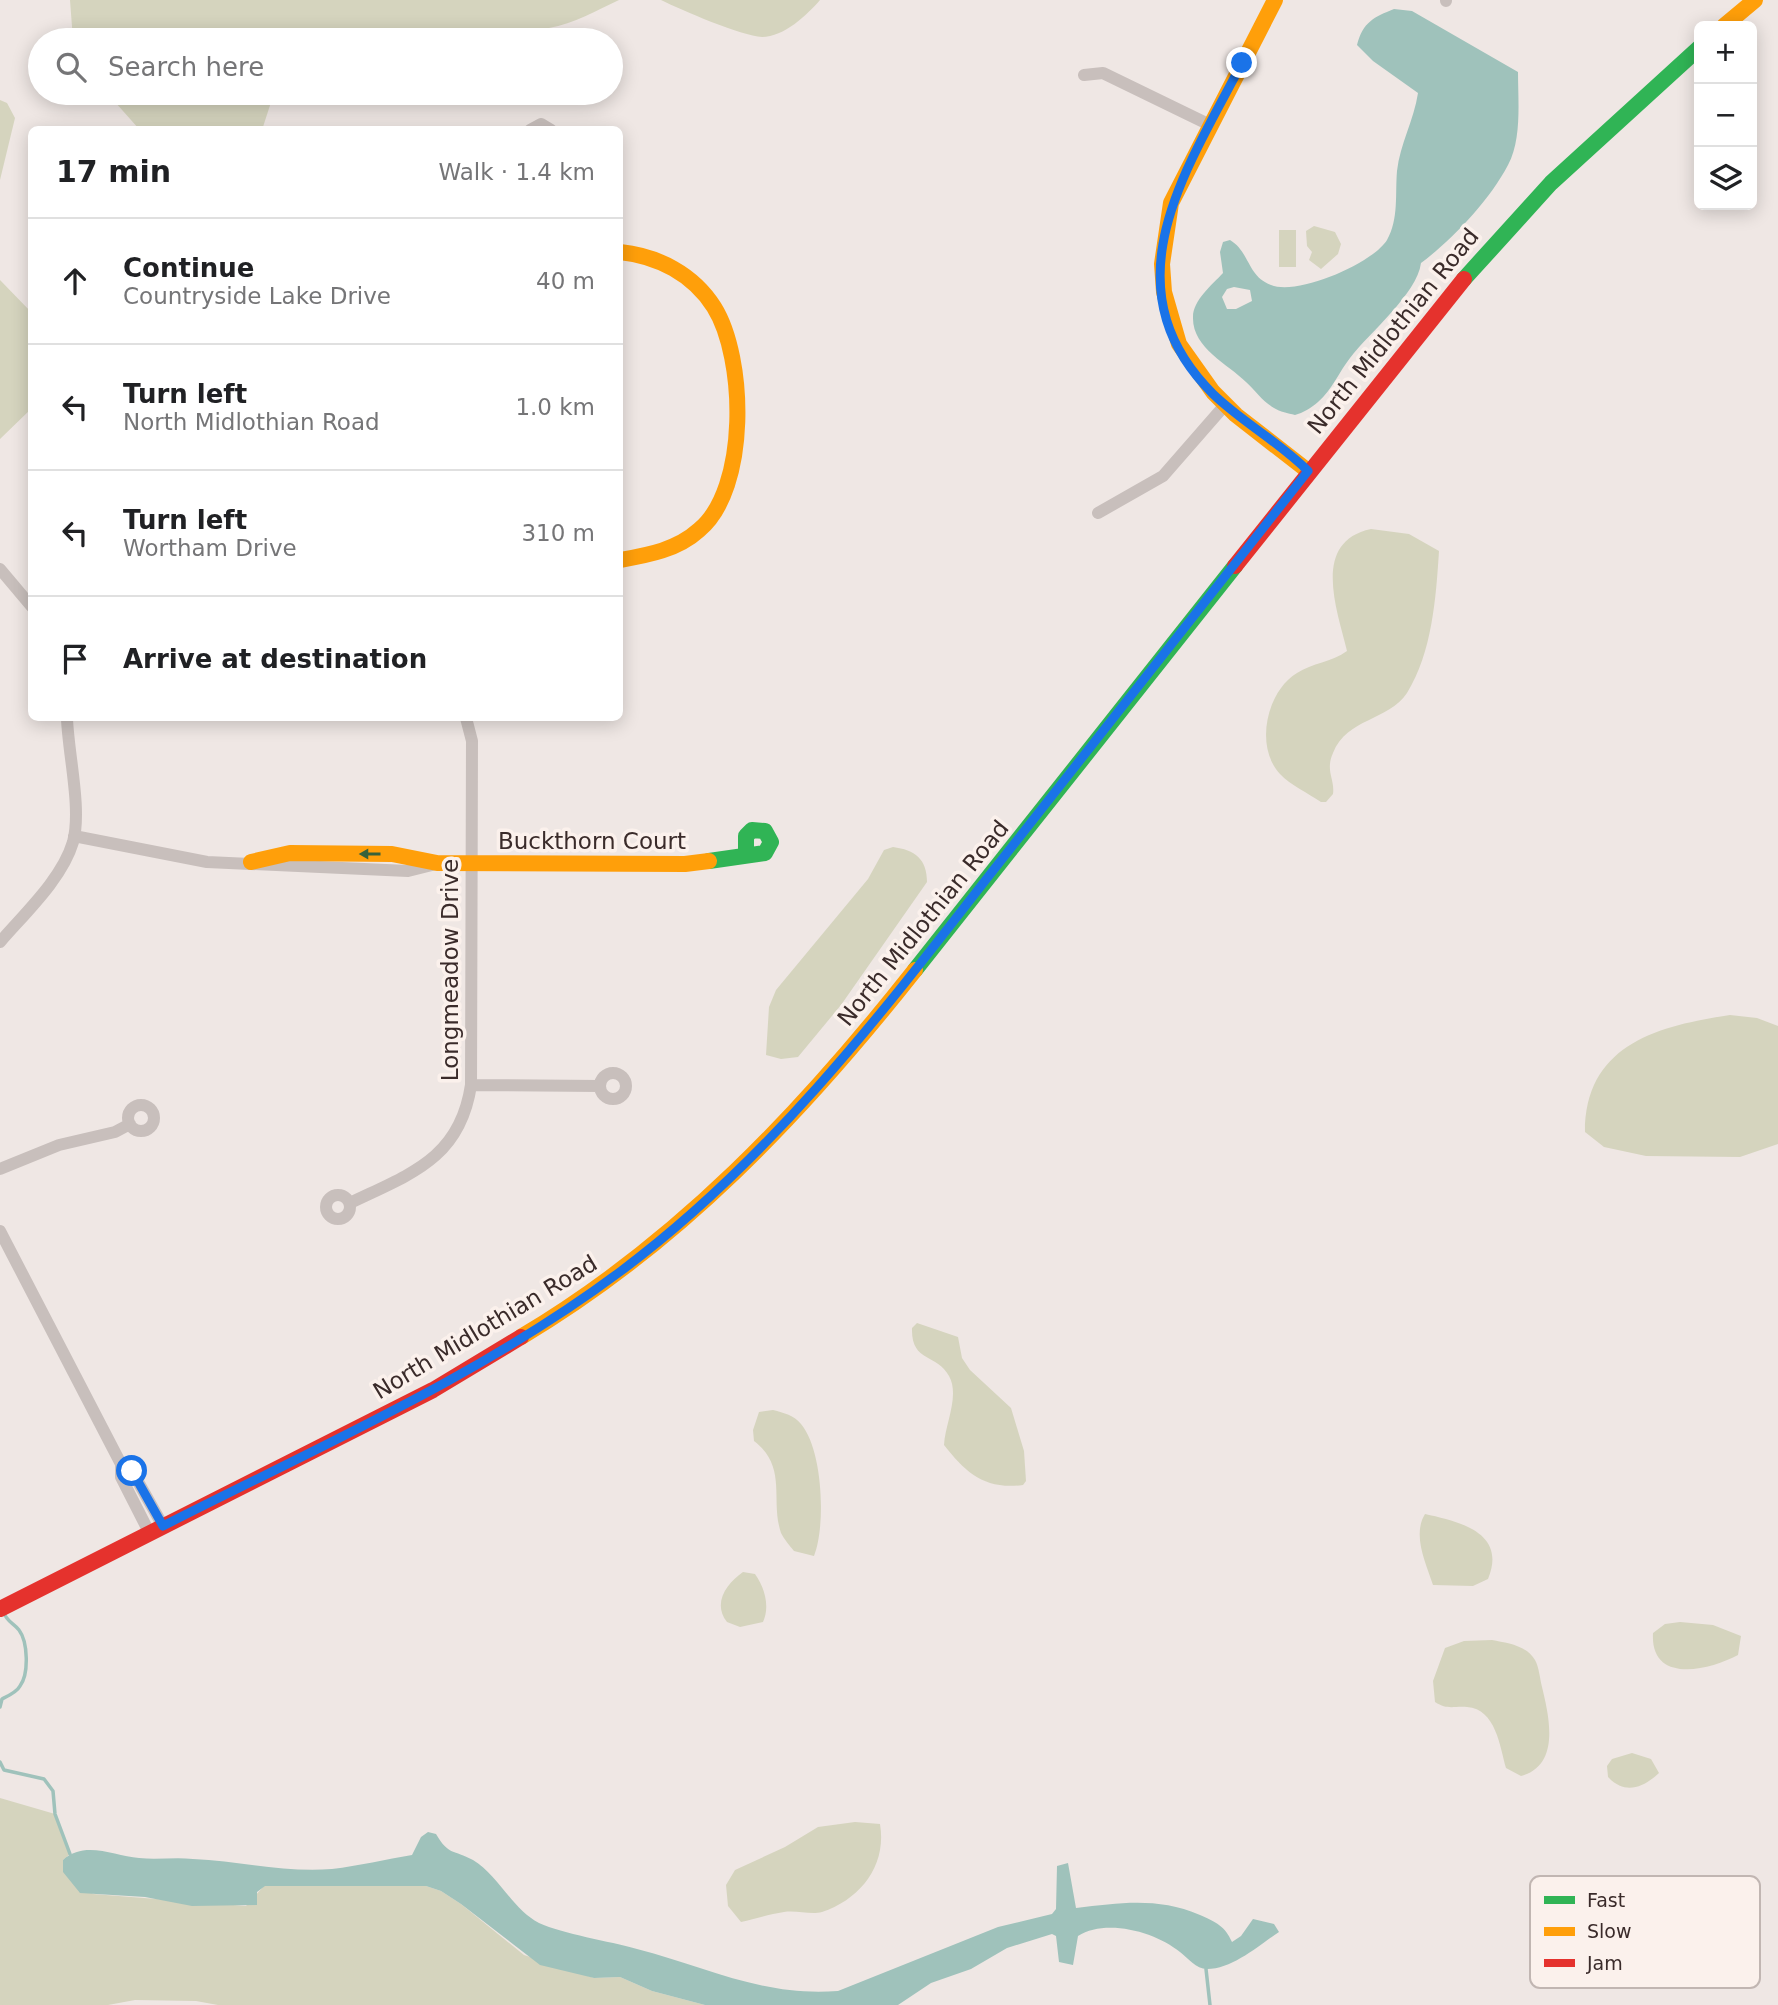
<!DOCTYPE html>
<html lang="en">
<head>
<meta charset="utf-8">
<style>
	:root { --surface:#fff; --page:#f2f2f2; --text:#202124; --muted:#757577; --line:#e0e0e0 }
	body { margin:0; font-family:"DejaVu Sans",sans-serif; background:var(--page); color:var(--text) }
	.controls { position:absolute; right:21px; top:21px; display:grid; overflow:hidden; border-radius:10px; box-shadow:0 4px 18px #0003 }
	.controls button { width:63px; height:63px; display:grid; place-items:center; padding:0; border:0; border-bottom:2px solid var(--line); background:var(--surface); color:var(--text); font:35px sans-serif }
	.stop { position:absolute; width:21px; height:21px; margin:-16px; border:5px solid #1a73e8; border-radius:50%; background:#fff }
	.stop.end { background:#1a73e8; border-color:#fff; box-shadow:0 2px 7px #0008 }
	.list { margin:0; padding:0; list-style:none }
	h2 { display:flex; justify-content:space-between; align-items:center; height:91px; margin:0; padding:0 28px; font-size:30px }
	h2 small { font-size:23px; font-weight:400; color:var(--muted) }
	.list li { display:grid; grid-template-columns:46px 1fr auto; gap:21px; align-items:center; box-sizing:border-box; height:126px; padding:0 28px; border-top:2px solid var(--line) }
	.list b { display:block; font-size:26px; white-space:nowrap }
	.list p { margin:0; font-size:23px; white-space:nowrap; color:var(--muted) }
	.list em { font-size:23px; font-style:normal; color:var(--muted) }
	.icon { flex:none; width:38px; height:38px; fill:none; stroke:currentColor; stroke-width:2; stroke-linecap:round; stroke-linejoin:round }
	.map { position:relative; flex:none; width:1778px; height:2005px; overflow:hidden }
	.search { position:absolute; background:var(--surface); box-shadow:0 4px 18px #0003; left:28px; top:28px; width:595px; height:77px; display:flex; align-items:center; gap:18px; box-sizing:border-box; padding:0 24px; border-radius:38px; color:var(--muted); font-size:26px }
	.panel { position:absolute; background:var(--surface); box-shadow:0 4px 18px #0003; left:28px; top:126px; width:595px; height:595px; border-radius:10px }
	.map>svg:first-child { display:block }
	.green { fill:#d5d4be }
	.water { fill:#9fc2bb; fill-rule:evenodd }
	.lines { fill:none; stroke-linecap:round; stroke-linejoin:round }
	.stream { stroke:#9fc2bb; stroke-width:3.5 }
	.street { stroke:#c8bfbc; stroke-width:12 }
	.fast { stroke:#30b455; stroke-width:16 }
	.slow { stroke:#ff9f0a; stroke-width:16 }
	.jam { stroke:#e5322d; stroke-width:16 }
	.oneway { fill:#36623b }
	.route { stroke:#1a73e8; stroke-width:9 }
	.labels { text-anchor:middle; stroke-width:7; stroke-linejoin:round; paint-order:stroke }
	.street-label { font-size:23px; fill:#3a2b2a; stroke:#fbf1ec }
	.key { fill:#fbf1ec; stroke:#c1b6b2; stroke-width:2 }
	.key-label { font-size:19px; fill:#3a2b2a }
</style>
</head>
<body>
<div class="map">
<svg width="1778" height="2005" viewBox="0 0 1778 2005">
	<rect width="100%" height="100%" fill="#efe7e4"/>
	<path class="green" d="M70,0H619C597,10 574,24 549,28C497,38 365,16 327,40H73Z
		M661,0H820C807,15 784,37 762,37C742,36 681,10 661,0Z
		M107,93H274L262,130L139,129Z
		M0,100L7,103L15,118L0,180Z
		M1314,226L1335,232L1341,244L1338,254L1321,269L1309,260L1312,252L1307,246L1306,231Z
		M1279,230H1296V267H1279Z
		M0,280L32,313L31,409L0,439Z
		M1371,529L1409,534L1439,551C1436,598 1432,653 1407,693C1388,721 1347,718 1333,753C1325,771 1335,779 1333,794L1326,802H1321C1308,793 1290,785 1280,774C1254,746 1267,691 1297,673C1312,663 1332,662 1347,651C1337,609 1311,542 1371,529Z
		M893,847C915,850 927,859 927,882L841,1005L798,1057L781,1059L766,1055L769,1007L776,990L868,879L884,850Z
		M1730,1015L1757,1018L1778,1026V1144L1740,1157L1646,1156L1604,1147L1585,1132C1585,1045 1657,1026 1730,1015Z
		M917,1323L958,1337L962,1358L970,1370L1011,1408L1024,1451L1026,1481L1023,1485C985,1490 966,1473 944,1445C945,1424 960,1396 949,1376C937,1353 911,1363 912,1328Z
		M773,1410C784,1413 794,1415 801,1424C823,1450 826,1526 814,1556L794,1551C790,1546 784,1539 781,1533C770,1500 788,1467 754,1441L753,1430L759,1412Z
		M1425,1514C1461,1522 1507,1533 1488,1579L1473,1586L1433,1585C1426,1563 1412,1535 1425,1514Z
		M743,1572L755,1574C765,1588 770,1607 763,1622L740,1627L727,1622C712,1603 727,1583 743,1572Z
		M1680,1622L1713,1625L1741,1636L1738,1655C1708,1671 1650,1684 1653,1633L1665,1624Z
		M1492,1640C1507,1643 1526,1645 1535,1660C1539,1667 1540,1679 1542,1687C1549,1716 1561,1765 1521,1776L1506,1768C1500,1747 1496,1709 1467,1707C1453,1706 1447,1710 1435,1702L1433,1681L1445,1648L1464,1641Z
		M1632,1753L1651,1759L1659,1773C1643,1788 1625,1795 1608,1777L1607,1766L1612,1759Z
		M0,1798L55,1814L70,1854L63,1860L93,1894L246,1906L264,1886H426L441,1891L461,1904L524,1955L594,1978L620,1977L652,1991L705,2005H218L196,2001L135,2000L108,2005H0Z
		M855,1822L880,1824C887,1865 861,1899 822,1912C811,1915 796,1910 784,1912C770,1914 755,1919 741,1922L728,1906L726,1885L735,1870L785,1847L818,1827Z"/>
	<path class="water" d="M1394,9L1412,11L1518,72C1518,101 1522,139 1508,165C1489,201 1453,239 1421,263C1417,294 1369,333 1350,358C1339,372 1332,390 1318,402C1311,408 1303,413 1295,415C1288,413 1280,412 1274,408C1262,401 1256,391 1246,382C1228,364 1192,348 1193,317C1193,300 1212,285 1223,273L1220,252L1223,242L1230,240C1250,252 1247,276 1271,285C1298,296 1373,263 1387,240C1399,219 1395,194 1397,171C1400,144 1414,120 1418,93L1373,61L1357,45C1363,22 1374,17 1394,9ZM1234,287L1250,290L1252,301L1236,309H1227L1222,297L1227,289Z
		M428,1832L436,1834C449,1856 453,1849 473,1860C498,1875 513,1910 539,1923C563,1934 609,1941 637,1949C707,1967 763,1997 838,1991L998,1927L1052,1914L1056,1909L1057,1866L1068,1863L1076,1908C1121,1903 1157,1897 1200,1915C1216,1922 1225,1926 1232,1942L1241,1936L1253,1919L1274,1924L1279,1932C1259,1945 1233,1969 1207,1969C1196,1969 1188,1958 1180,1952C1156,1932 1106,1918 1078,1936L1073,1965L1059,1962L1056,1936L1052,1934L1007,1948L971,1969L931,1983L898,2005H705L652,1991L620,1977L594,1978L540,1965L461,1904L441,1891L426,1886H265L257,1892V1905L192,1906L145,1897L80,1893L63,1872V1860C85,1840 114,1856 139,1858C157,1860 175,1857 193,1859C239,1861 286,1873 332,1869C359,1866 386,1859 412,1855L421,1837Z"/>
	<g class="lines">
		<path class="stream" d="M0,1707L2,1699C8,1696 17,1692 20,1686C29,1674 28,1642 19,1630C14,1623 7,1622 4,1613
			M0,1762L4,1770L44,1779L53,1791L55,1814L70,1854
			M1206,1969L1210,2005"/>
		<path class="street" d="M1446,1V0
			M1084,75L1103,73L1210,125
			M530,130L541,124L551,130
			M1098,513L1163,476L1225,405
			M0,569L32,607
			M74,836L207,862L408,871L436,864
			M0,942C25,913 62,879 73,842C82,809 68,753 67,718
			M600 1086a13 13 0 1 1 26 0a13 13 0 1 1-26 0Z
			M471,1085L600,1086
			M128 1118a13 13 0 1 1 26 0a13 13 0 1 1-26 0Z
			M0,1169L59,1145L115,1132L130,1124
			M326 1207a12 12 0 1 1 24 0a12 12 0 1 1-24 0Z
			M350,1203C410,1174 460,1159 471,1085L472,741L466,718
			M0,1231L121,1464V1477L149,1532
			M121,1464L132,1471L163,1526"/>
		<path class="fast" d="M1464,279L1551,183L1699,48
			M709,861L765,853L771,842L765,831L752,830L746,836V855
			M915,970L1235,566"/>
		<path class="slow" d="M1275,0L1171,203L1162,264L1164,292L1179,344L1213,392L1236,415L1308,471
			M1724,26L1755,0
			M620,252C658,256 693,274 714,307C746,358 749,489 699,530C677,550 648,555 620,560
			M251,862L290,853L392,854L437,863L685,864L709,861
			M521,1337C679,1243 802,1113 915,970"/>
		<path class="jam" d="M1235,566L1464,279
			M0,1609L433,1390L521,1337"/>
	</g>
	<defs><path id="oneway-solid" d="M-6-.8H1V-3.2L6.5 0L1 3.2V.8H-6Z" transform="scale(1.75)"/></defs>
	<use class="oneway" href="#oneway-solid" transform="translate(370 854) rotate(-180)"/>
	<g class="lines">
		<path class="route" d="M132,1471L163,1526C318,1447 481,1376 621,1271C767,1162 877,1020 988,877C1095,742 1201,606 1308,471C1279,442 1242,422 1213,394C1105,286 1187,169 1242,63"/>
	</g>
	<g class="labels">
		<g class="street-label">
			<text transform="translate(1393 331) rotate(-51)" y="8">North Midlothian Road</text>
			<text x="592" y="849">Buckthorn Court</text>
			<text transform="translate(923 923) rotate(-51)" y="8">North Midlothian Road</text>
			<text transform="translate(450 970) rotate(-90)" y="8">Longmeadow Drive</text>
			<text transform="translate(485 1327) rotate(-31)" y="8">North Midlothian Road</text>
		</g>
	</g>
	<rect x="1530" y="1876" width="230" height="112" rx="10" class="key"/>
	<rect x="1544" y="1896" width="31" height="8" fill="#30b455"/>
	<rect x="1544" y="1927" width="31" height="9" fill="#ff9f0a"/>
	<rect x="1544" y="1959" width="31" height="8" fill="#e5322d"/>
	<g class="key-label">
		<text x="1587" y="1907">Fast</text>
		<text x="1587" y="1938">Slow</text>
		<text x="1587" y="1970">Jam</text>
	</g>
</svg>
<div class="controls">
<button>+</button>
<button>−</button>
<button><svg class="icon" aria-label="layers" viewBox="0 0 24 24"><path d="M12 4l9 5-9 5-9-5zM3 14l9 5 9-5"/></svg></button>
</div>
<div class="stop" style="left:132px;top:1471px"></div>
<div class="stop end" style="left:1242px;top:63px"></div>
<div class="search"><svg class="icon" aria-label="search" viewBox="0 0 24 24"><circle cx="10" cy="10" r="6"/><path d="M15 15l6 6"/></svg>Search here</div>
<section class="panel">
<h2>17 min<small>Walk · 1.4 km</small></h2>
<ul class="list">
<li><svg class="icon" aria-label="ahead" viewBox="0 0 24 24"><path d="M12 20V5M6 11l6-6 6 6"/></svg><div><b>Continue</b><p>Countryside Lake Drive</p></div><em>40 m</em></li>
<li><svg class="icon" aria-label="left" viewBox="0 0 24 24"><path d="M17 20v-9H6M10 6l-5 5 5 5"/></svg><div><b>Turn left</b><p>North Midlothian Road</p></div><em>1.0 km</em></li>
<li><svg class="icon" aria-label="left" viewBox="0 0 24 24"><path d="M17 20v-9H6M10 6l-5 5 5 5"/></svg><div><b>Turn left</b><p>Wortham Drive</p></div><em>310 m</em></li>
<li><svg class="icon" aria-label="arrive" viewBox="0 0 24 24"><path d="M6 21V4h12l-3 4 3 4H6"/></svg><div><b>Arrive at destination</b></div></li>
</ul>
</section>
</div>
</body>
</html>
